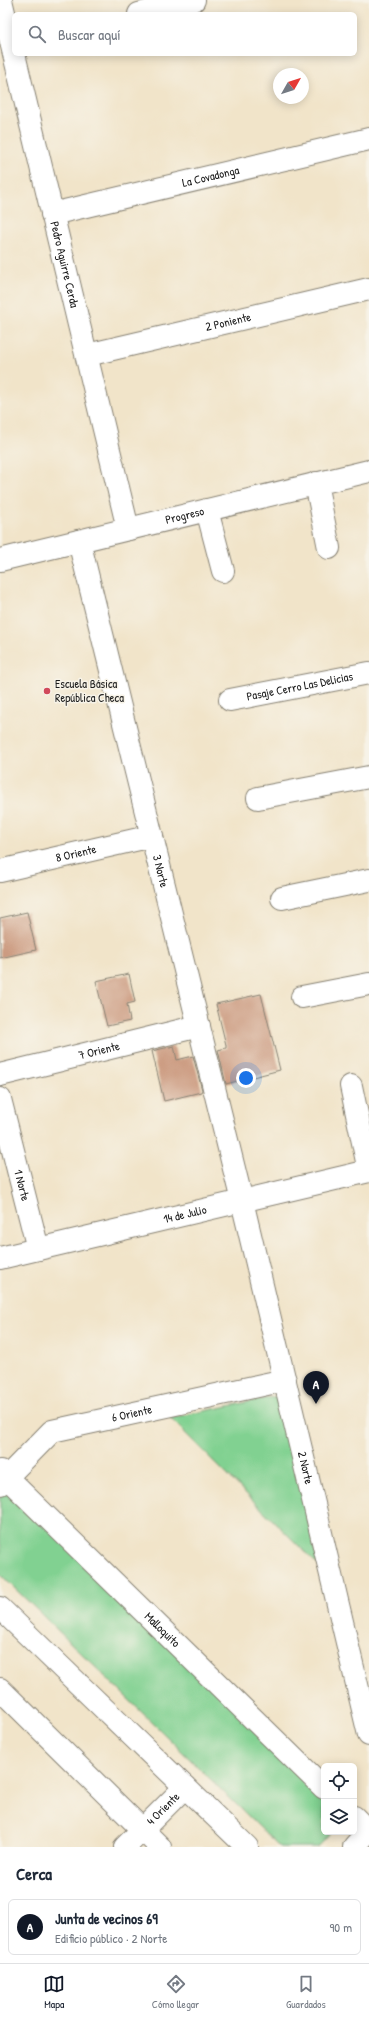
<!DOCTYPE html>
<html lang="es">
<head>
<meta charset="utf-8">
<style>
	:root { --surface:#fff; --page:#f2f2f3; --text:#1f2937; --muted:#747a83; --line:#e0e1e3; --accent:#111827 }
	body { margin:0; font-family:"Patrick Hand",sans-serif; background:var(--page); color:var(--text) }
	.controls { position:absolute; right:12px; bottom:12px; display:grid; overflow:hidden; border-radius:6px; box-shadow:0 2px 10px #0003 }
	.controls button { width:36px; height:36px; display:grid; place-items:center; padding:0; border:0; border-bottom:1px solid var(--line); background:var(--surface); color:var(--text); font:20px sans-serif }
	.compass { position:absolute; left:273px; top:68px; width:36px; height:36px; border-radius:50%; background:var(--surface); box-shadow:0 2px 10px #0003; rotate:51deg }
	.you { position:absolute; left:246px; top:1078px; width:14px; height:14px; margin:-10px; border:3px solid #fff; border-radius:50%; background:#1a73e8; box-shadow:0 0 0 6px #1a73e833 }
	.badge { display:grid; place-items:center; width:26px; height:26px; border-radius:50%; background:var(--accent); color:#fff; font-size:13px; font-weight:700 }
	.pin { position:absolute; translate:-50% -33px; filter:drop-shadow(0 1px 2px #0008) }
	.pin::after { content:''; position:absolute; top:21px; width:14px; height:12px; background:inherit; clip-path:polygon(0 0,100% 0,50% 100%) }
	.list { margin:0; padding:0; list-style:none }
	h2 { display:flex; justify-content:space-between; align-items:center; height:52px; margin:0; padding:0 16px; font-size:17px }
	h2 small { font-size:13px; font-weight:400; color:var(--muted) }
	.list li { display:grid; grid-template-columns:26px 1fr auto; gap:12px; align-items:center; box-sizing:border-box; height:56px; margin:0 8px 8px; padding:0 8px; border:1px solid var(--line); border-radius:6px }
	.list b { display:block; font-size:15px; white-space:nowrap }
	.list p { margin:0; font-size:13px; white-space:nowrap; color:var(--muted) }
	.list em { font-size:13px; font-style:normal; color:var(--muted) }
	.icon { flex:none; width:22px; height:22px; fill:none; stroke:currentColor; stroke-width:2; stroke-linecap:round; stroke-linejoin:round }
	.map { position:relative; flex:none; width:369px; height:1847px; overflow:hidden }
	.search { position:absolute; background:var(--surface); box-shadow:0 2px 10px #0003; left:12px; right:12px; top:12px; height:44px; display:flex; align-items:center; gap:10px; box-sizing:border-box; padding:0 14px; border-radius:6px; color:var(--muted); font-size:15px }
	.sheet { height:116px; background:var(--surface) }
	nav { display:flex; justify-content:space-around; align-items:center; box-sizing:border-box; height:56px; border-top:1px solid var(--line); background:var(--surface); font-size:11px; color:var(--muted) }
	nav a { display:grid; justify-items:center; gap:2px }
	nav .on { color:var(--accent) }
	.map>svg:first-child { display:block }
	.green { fill:#81d191; stroke:#4e7656 }
	.building { fill:#cc9b81 }
	.lines { fill:none; stroke-linecap:round; stroke-linejoin:round }
	.minor-casing { stroke:#868072; stroke-width:24 }
	.tertiary-casing { stroke:#868072; stroke-width:24 }
	.minor { stroke:#fff; stroke-width:22 }
	.tertiary { stroke:#fff; stroke-width:22 }
	.poi-dot { fill:#d1495b; stroke:#f7f3e8; stroke-width:1.5 }
	.labels { text-anchor:middle; stroke-width:3; stroke-linejoin:round; paint-order:stroke }
	.street-label { font-size:12px; fill:#1c1c1c; stroke:#f7f3e8 }
	.poi-label { font-size:12px; fill:#1c1c1c; stroke:#f7f3e8; text-anchor:start }
</style>
</head>
<body>
<div class="map">
<svg width="369" height="1847" viewBox="0 0 369 1847">
	<rect width="100%" height="100%" fill="#f7f3e8"/>
	<filter id="ink" filterUnits="userSpaceOnUse"><feTurbulence type="fractalNoise" baseFrequency=".025" numOctaves="2"/><feDisplacementMap in="SourceGraphic" scale="8" xChannelSelector="R" yChannelSelector="G"/><feConvolveMatrix kernelMatrix="1 2 1 2 8 2 1 2 1" color-interpolation-filters="sRGB"/></filter>
	<filter id="wash" filterUnits="userSpaceOnUse"><feTurbulence type="fractalNoise" baseFrequency=".012" numOctaves="4" result="noise"/><feDisplacementMap in="SourceGraphic" scale="16" xChannelSelector="R" yChannelSelector="G"/><feGaussianBlur stdDeviation="0.9" result="paint"/><feColorMatrix in="noise" values="0 0 0 0 0 0 0 0 0 0 0 0 0 0 0 0 0 1.4 0 .05"/><feComposite in="paint" operator="in"/></filter>
	<g filter="url(#wash)">
		<rect width="100%" height="100%" fill="#f1e4c9"/>
		<path class="green" d="M282,1395L318,1565L170,1418Z
			M7,1489L324,1794V1832H332L318,1847H280L0,1574V1497Z"/>
		<g id="blocks">
			<path class="building" d="M27,912L36,950L0,958V918Z
				M129,974L135,1002L127,1004L130,1021L107,1026L96,981Z
				M261,994L280,1070L226,1084L218,1050L226,1048V1045L216,1004Z
				M174,1046L177,1060L193,1056L202,1090L201,1092L164,1101L152,1051Z"/>
		</g>
	</g>
	<g filter="url(#ink)">
		<use href="#blocks" fill-opacity="0" stroke="#868072" stroke-width="1"/>
		<g class="lines">
			<g class="minor-casing">
				<g id="minor">
					<path id="s1" d="M1,0L128,529"/>
					<path d="M139,14L194,0"/>
					<path id="s2" d="M52,214L369,139"/>
					<path id="s3" d="M87,355L369,289"/>
					<path d="M316,483L329,548"/>
					<path d="M207,510L223,571"/>
					<path id="s4" d="M79,541L242,1201L369,1735"/>
					<path id="s5" d="M0,560L369,471"/>
					<path id="s6" d="M230,700L369,673"/>
					<path d="M258,798L369,777"/>
					<path id="s7" d="M0,871L152,836"/>
					<path d="M282,898L369,880"/>
					<path d="M302,997L369,984"/>
					<path id="s8" d="M0,1075L199,1026"/>
					<path d="M351,1086L369,1171"/>
					<path id="s9" d="M0,1099L38,1249"/>
					<path id="s10" d="M0,1471L324,1788"/>
					<path id="s11" d="M0,1484L52,1431L285,1380"/>
					<path d="M0,1689L160,1847"/>
					<path d="M354,1817L368,1831"/>
					<path id="s12" d="M125,1847L185,1787"/>
					<path d="M354,1847L369,1830"/>
				</g>
			</g>
			<g class="tertiary-casing">
				<g id="tertiary">
					<path id="s13" d="M0,1258L369,1171"/>
					<path d="M0,1608L247,1847"/>
				</g>
			</g>
			<use href="#minor" class="minor"/>
			<use href="#tertiary" class="tertiary"/>
		</g>
	</g>
	<circle class="poi-dot" cx="47" cy="691" r="4"/>
	<g class="labels">
		<g class="street-label">
			<text dy="4" stroke="none"><textPath href="#s2" startOffset="163">La Covadonga</textPath></text>
			<text dy="4" stroke="none"><textPath href="#s1" startOffset="272">Pedro Aguirre Cerda</textPath></text>
			<text dy="4" stroke="none"><textPath href="#s3" startOffset="145">2 Poniente</textPath></text>
			<text dy="4" stroke="none"><textPath href="#s5" startOffset="190">Progreso</textPath></text>
			<text dy="4" stroke="none"><textPath href="#s6" startOffset="71">Pasaje Cerro Las Delicias</textPath></text>
			<text dy="4" stroke="none"><textPath href="#s7" startOffset="78">8 Oriente</textPath></text>
			<text dy="4" stroke="none"><textPath href="#s4" startOffset="340">3 Norte</textPath></text>
			<text dy="4" stroke="none"><textPath href="#s8" startOffset="102">7 Oriente</textPath></text>
			<text dy="4" stroke="none"><textPath href="#s9" startOffset="89">1 Norte</textPath></text>
			<text dy="4" stroke="none"><textPath href="#s13" startOffset="190">14 de Julio</textPath></text>
			<text dy="4" stroke="none"><textPath href="#s11" startOffset="156">6 Oriente</textPath></text>
			<text dy="4" stroke="none"><textPath href="#s4" startOffset="954">2 Norte</textPath></text>
			<text dy="4" stroke="none"><textPath href="#s10" startOffset="227">Malloquito</textPath></text>
			<text dy="4" stroke="none"><textPath href="#s12" startOffset="54">4 Oriente</textPath></text>
		</g>
		<g class="poi-label">
			<text x="55" y="688">Escuela Básica<tspan x="55" dy="14">República Checa</tspan></text>
		</g>
	</g>
</svg>
<div class="controls">
<button><svg class="icon" aria-label="locate" viewBox="0 0 24 24"><circle cx="12" cy="12" r="6"/><path d="M12 2v4M12 18v4M2 12h4M18 12h4"/></svg></button>
<button><svg class="icon" aria-label="layers" viewBox="0 0 24 24"><path d="M12 4l9 5-9 5-9-5zM3 14l9 5 9-5"/></svg></button>
</div>
<svg class="compass" viewBox="-18 -18 36 36"><path d="M0-13l5 13h-10z" fill="#e53935"/><path d="M0 13l5-13h-10z" fill="#747a83"/></svg>
<div class="you"></div>
<div class="pin badge" style="left:316px;top:1404px">A</div>
<div class="search"><svg class="icon" aria-label="search" viewBox="0 0 24 24"><circle cx="10" cy="10" r="6"/><path d="M15 15l6 6"/></svg>Buscar aquí</div>
</div>
<section class="sheet">
<h2>Cerca<small></small></h2>
<ul class="list">
<li><span class="badge">A</span><div><b>Junta de vecinos 69</b><p>Edificio público · 2 Norte</p></div><em>90 m</em></li>
</ul>
</section>
<nav>
<a class="on"><svg class="icon" aria-label="map" viewBox="0 0 24 24"><path d="M3 6l6-2 6 2 6-2v14l-6 2-6-2-6 2zM9 4v14M15 6v14"/></svg>Mapa</a>
<a><svg class="icon" aria-label="directions" viewBox="0 0 24 24"><path d="M12 3l9 9-9 9-9-9zM9 14v-3h6M13 9l2 2-2 2"/></svg>Cómo llegar</a>
<a><svg class="icon" aria-label="saved" viewBox="0 0 24 24"><path d="M7 4h10v16l-5-4-5 4z"/></svg>Guardados</a>
</nav>
</body>
</html>
